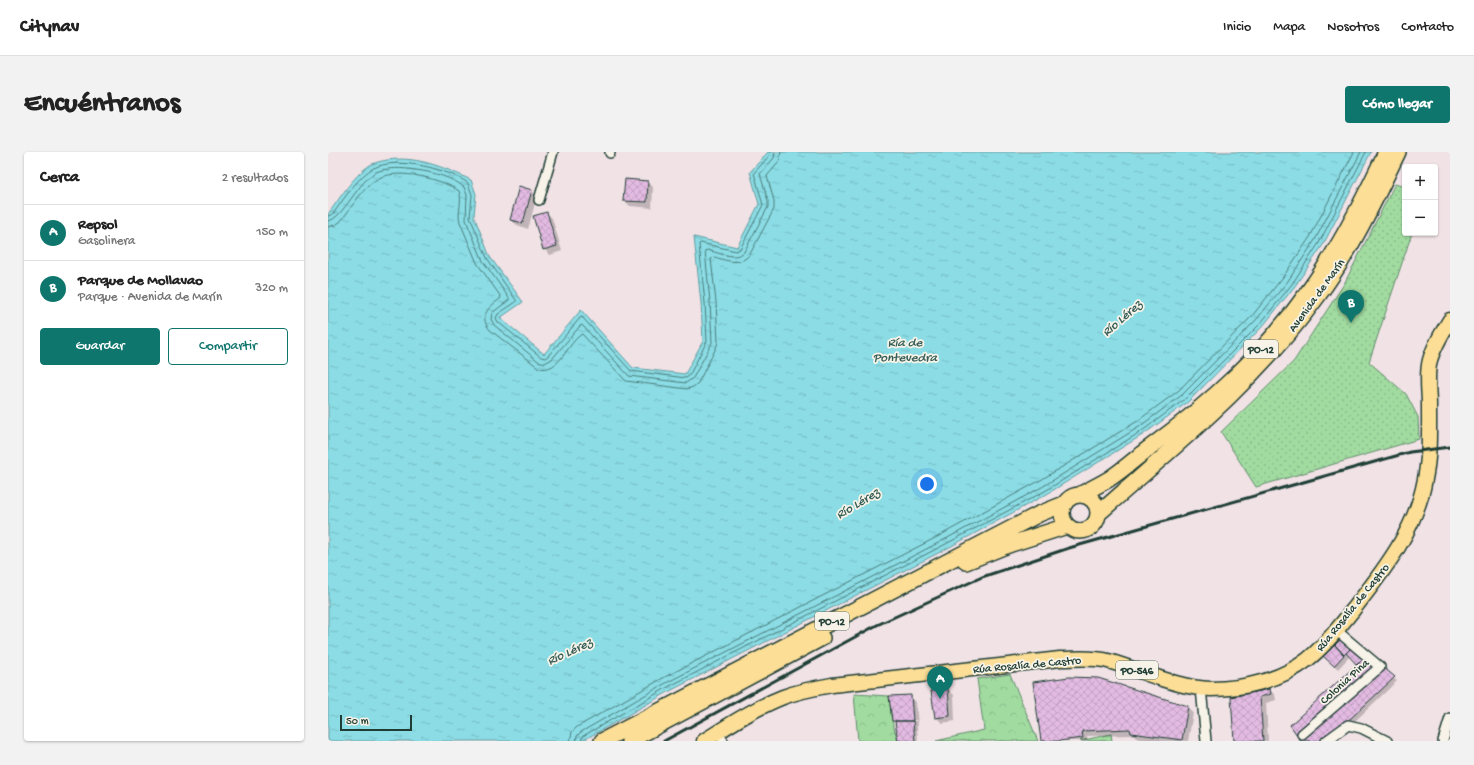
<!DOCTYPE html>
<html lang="es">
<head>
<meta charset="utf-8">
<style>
	:root { --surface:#fff; --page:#f2f2f2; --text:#222; --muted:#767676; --line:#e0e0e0; --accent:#0f766e }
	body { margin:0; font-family:"Gochi Hand",sans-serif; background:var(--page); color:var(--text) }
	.controls { position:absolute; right:12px; top:12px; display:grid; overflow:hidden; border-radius:4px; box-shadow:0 1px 3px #0004 }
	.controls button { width:36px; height:36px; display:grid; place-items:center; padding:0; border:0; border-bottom:1px solid var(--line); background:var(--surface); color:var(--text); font:20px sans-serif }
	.scale { position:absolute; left:12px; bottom:10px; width:72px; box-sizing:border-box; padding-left:4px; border:2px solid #1f3d34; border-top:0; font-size:11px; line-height:14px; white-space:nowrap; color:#1f3d34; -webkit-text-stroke:3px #f7f3e8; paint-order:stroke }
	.you { position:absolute; left:599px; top:332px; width:14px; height:14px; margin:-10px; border:3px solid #fff; border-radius:50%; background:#1a73e8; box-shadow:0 0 0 6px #1a73e833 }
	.badge { display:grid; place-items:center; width:26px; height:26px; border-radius:50%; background:var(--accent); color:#fff; font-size:13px; font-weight:700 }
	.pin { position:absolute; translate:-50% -33px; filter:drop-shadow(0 1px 2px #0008) }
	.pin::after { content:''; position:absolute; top:21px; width:14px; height:12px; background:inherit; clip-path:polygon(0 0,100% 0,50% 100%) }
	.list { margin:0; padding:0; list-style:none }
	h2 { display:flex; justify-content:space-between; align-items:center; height:52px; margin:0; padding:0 16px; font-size:17px }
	h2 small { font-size:13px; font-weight:400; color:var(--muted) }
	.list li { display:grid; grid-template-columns:26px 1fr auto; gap:12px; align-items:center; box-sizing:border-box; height:56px; padding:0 16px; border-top:1px solid var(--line) }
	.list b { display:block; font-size:15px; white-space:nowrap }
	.list p { margin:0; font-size:13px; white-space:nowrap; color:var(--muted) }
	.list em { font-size:13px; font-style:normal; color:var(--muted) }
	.actions { display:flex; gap:8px; padding:12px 16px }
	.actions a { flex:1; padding:9px 0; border:1px solid var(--accent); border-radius:4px; text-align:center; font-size:14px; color:var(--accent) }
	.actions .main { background:var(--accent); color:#fff }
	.map { position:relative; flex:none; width:1122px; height:589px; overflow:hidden; border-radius:4px }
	header { display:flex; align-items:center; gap:24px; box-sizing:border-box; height:56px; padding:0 20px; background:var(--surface); border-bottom:1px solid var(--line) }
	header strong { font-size:19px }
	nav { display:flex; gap:22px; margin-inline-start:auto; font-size:14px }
	.intro { display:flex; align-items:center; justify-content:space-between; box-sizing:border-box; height:96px; padding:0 24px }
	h1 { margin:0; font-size:28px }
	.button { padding:10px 18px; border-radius:4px; background:var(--accent); color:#fff; font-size:14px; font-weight:700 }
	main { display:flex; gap:24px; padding:0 24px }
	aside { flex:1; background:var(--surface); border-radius:4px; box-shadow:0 1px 3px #0004 }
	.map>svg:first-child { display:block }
	.forest { fill:url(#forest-crowns); stroke:#608c6a }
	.park { fill:url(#park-dots); stroke:#608c6a }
	.water { fill:url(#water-ripples); stroke:#609c9e }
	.shadow { fill:#0003; fill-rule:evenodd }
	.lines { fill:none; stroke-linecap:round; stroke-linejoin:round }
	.shore { stroke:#4a7d7b; stroke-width:1 }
	.building { fill:url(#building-cross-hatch); stroke:#1f3d34 }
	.minor-casing { stroke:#1f3d34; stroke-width:12 }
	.primary-casing { stroke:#1f3d34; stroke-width:17 }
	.trunk-casing { stroke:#1f3d34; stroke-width:18 }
	.minor { stroke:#f7f3e8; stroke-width:9 }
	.primary { stroke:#fcde96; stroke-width:14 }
	.trunk { stroke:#fcde96; stroke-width:15 }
	.rail { stroke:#1f3d34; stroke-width:3 }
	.labels { text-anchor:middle; stroke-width:3.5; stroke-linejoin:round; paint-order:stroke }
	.shield { fill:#f7f3e8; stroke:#60746a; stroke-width:1 }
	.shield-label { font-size:11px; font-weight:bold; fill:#1f3d34 }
	.street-label { font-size:12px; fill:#1f3d34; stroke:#f7f3e8 }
	.water-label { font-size:13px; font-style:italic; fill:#355d57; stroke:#f7f3e8 }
</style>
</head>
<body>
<header>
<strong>Citynav</strong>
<nav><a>Inicio</a><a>Mapa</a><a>Nosotros</a><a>Contacto</a></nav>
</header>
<div class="intro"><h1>Encuéntranos</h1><a class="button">Cómo llegar</a></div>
<main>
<aside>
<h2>Cerca<small>2 resultados</small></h2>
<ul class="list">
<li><span class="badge">A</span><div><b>Repsol</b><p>Gasolinera</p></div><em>150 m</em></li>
<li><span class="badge">B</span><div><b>Parque de Mollavao</b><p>Parque · Avenida de Marín</p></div><em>320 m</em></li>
</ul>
<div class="actions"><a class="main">Guardar</a><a>Compartir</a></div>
</aside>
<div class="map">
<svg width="1122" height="589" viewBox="0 0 1122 589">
	<defs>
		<pattern id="forest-crowns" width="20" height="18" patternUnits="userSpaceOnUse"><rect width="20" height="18" fill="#a1dba0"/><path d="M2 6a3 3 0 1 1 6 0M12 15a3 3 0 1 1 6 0" fill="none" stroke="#8abd8a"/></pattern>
		<pattern id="park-dots" width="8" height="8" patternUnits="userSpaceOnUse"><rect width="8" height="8" fill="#a1dba0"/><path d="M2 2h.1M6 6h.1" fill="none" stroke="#8abd8a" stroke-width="1.8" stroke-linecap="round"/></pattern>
		<pattern id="water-ripples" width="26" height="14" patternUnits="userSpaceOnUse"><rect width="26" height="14" fill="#8bdce5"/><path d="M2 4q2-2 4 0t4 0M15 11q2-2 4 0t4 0" fill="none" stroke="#78bec5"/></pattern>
		<pattern id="building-cross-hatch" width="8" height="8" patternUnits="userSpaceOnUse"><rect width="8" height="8" fill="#e3bae2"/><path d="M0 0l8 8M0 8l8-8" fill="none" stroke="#c2a1c2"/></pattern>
	</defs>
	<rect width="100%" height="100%" fill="#f1e2e6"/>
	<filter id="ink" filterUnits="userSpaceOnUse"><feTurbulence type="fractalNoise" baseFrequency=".025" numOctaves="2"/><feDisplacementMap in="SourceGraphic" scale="8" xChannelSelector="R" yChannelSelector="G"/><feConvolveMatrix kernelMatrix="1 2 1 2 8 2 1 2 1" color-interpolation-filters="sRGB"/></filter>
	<g filter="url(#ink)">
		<path class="forest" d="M682,522L710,589H608L656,578L649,527Z
			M526,542L561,544L564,569L570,589H530Z
			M783,582L784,589H752Z"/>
		<path class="park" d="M1067,32L1077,35V81H1084L1041,210L1078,242L1090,265L1091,287L928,335L893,280L966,209L1016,132Z"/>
		<path class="water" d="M440,0H1043L995,93L967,134L935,174L860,250L816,282L719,342L618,397L342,539L254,589H0V62C13,45 24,25 42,13C46,11 50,10 54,9C85,2 116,15 143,28L148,42L146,64L162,105L195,150L172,166L216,202L253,158L305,216L357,222L375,189L373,151L366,85L409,95L431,52L422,20Z"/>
		<path class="shadow" d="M320,30L325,35L324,56L302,54L296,48Z
			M204,39L209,44L200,77L189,73L183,68Z
			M219,61L224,66L234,99L222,103L216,97Z
			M1014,488L1069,529L1025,571L1001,589H975L1030,513L1022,504L1010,517L997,504Z
			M741,526L860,555L865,561L860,589H829L810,587L806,583L759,584L760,589H714Z
			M620,537L626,543L627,569L614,571L608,565Z
			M942,538L947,543L948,548L938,551L940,589H907L904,546Z
			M582,544L588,550L590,574H589L590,589H571L569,573L565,569ZM568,568H588L589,569L568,570Z"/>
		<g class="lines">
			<path class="shore" d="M0,64L5,62C15,48 31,23 46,16C69,4 120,17 140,31L144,43L142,65L159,106L188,148V150L170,162L168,166L170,170L213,205L217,206L220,204L252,166L254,165L303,219L358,226L361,224L379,189L377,151L371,92L373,91L408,99L412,97L435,53L426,21L441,4L442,0
				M0,69C14,68 31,28 48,20C61,15 74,16 88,18C104,20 123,25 136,35L139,43L138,68L155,109L181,146V148L164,161L163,167L166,173L210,209L217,211L224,207L252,174L254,173L301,224L358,231L365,226L384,191L382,150L377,99L379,98C389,100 407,109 416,100L440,55V49L432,22L446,6L447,0
				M0,75L7,73L12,70C23,57 36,33 51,26C71,16 114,27 131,39C135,49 129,60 132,70L149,111L173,145L172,147C161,155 150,164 162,178L211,216C232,221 239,191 254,182L298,229L359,237L365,235L370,231L388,196L390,190L388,150L383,107L386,105C398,108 412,115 422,102L446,57V49L439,24L451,10L453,0
				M242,589L244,580L249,575L335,526L611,384L711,329L808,270L850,239L924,164L955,125L982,85L1026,0
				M248,589L249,584L253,580L338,531L614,389L714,335L811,275L854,243L928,168L960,129L987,88L1033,0
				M253,589L255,584L340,535L616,393L717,339L814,279L857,247L932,172L964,132L991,91L1038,0"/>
		</g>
		<path class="building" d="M297,27L320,29L319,50L295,49Z
			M191,34L204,38L195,71L182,68Z
			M219,60L229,94L215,98L205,64Z
			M1014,486L1024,495L1016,503L1007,493Z
			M1007,493L1016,503L1006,514L995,504Z
			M1024,495L1036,506L1029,513L1018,501Z
			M1036,506L1047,516L969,583L962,573Z
			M1055,515L1067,525L1022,567L993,589H974L972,587Z
			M741,525L770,526L860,554L854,588L803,581L802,577L754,579L755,586L731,589H713L705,530Z
			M620,536L622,564L607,566L603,539Z
			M942,537L943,542L932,545L935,589H906L903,545Z
			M583,543L585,569H564L561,544Z
			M567,569H585L587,589H570Z"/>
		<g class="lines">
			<g class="minor-casing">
				<path id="minor" d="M282,1V0
					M211,48L225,0
					M873,536L878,589
					M390,580L395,589
					M974,582L1052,515L1008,478
					M998,589L1020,573L1033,576L1059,589
					M1115,589L1122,566"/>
			</g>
			<g class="primary-casing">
				<path id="primary" d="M376,589C401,573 427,556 455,545C471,539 487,536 504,533L732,507C748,507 765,505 780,509C813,518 849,536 883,537C916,537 953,528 979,508C997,494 1011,475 1025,458C1056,418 1088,378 1097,327C1102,302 1101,278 1101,253C1101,239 1098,222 1102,208C1106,194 1114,181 1122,168"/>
			</g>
			<g class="trunk-casing">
				<path id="trunk" d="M751,343C761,338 771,333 781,327C795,318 808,306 821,296C884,250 937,201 982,137C1012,95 1036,47 1058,0
					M734 361a18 18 0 1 1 36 0a18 18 0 1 1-36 0Z
					M770,362C847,294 928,229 989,145C1022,101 1046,50 1070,0
					M638,410L683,392L739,374
					M274,589L711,362L736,352
					M301,589L494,486"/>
			</g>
			<use href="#minor" class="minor"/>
			<use href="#primary" class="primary"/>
			<use href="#trunk" class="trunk"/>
			<path class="rail" d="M336,589L549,473L654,425L741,396L1082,300L1122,295"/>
		</g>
	</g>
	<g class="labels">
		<g class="shield">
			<rect x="916" y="188" width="34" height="18" rx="3"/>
			<rect x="487" y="460" width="34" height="18" rx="3"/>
			<rect x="788" y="509" width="42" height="18" rx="3"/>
		</g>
		<g class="shield-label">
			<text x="933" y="201">PO-12</text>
			<text x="504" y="473">PO-12</text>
			<text x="809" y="522">PO-546</text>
		</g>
		<g class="street-label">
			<text transform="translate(988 143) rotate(-54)" y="4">Avenida de Marín</text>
			<text transform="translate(1024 455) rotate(-51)" y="4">Rúa Rosalía de Castro</text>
			<text transform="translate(699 512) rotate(-5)" y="4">Rúa Rosalía de Castro</text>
			<text transform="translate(1016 529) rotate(-42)" y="4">Colonia Pina</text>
		</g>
		<g class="water-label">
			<text transform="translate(793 165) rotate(-41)" y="5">Río Lérez</text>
			<text x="577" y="194">Ría de<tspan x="577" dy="15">Pontevedra</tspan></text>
			<text transform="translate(529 350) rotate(-31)" y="5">Río Lérez</text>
			<text transform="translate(241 498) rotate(-25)" y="5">Río Lérez</text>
		</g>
	</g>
</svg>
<div class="controls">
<button>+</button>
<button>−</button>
</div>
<div class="scale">50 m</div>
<div class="you"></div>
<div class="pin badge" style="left:612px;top:547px">A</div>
<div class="pin badge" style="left:1023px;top:171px">B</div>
</div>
</main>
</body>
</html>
